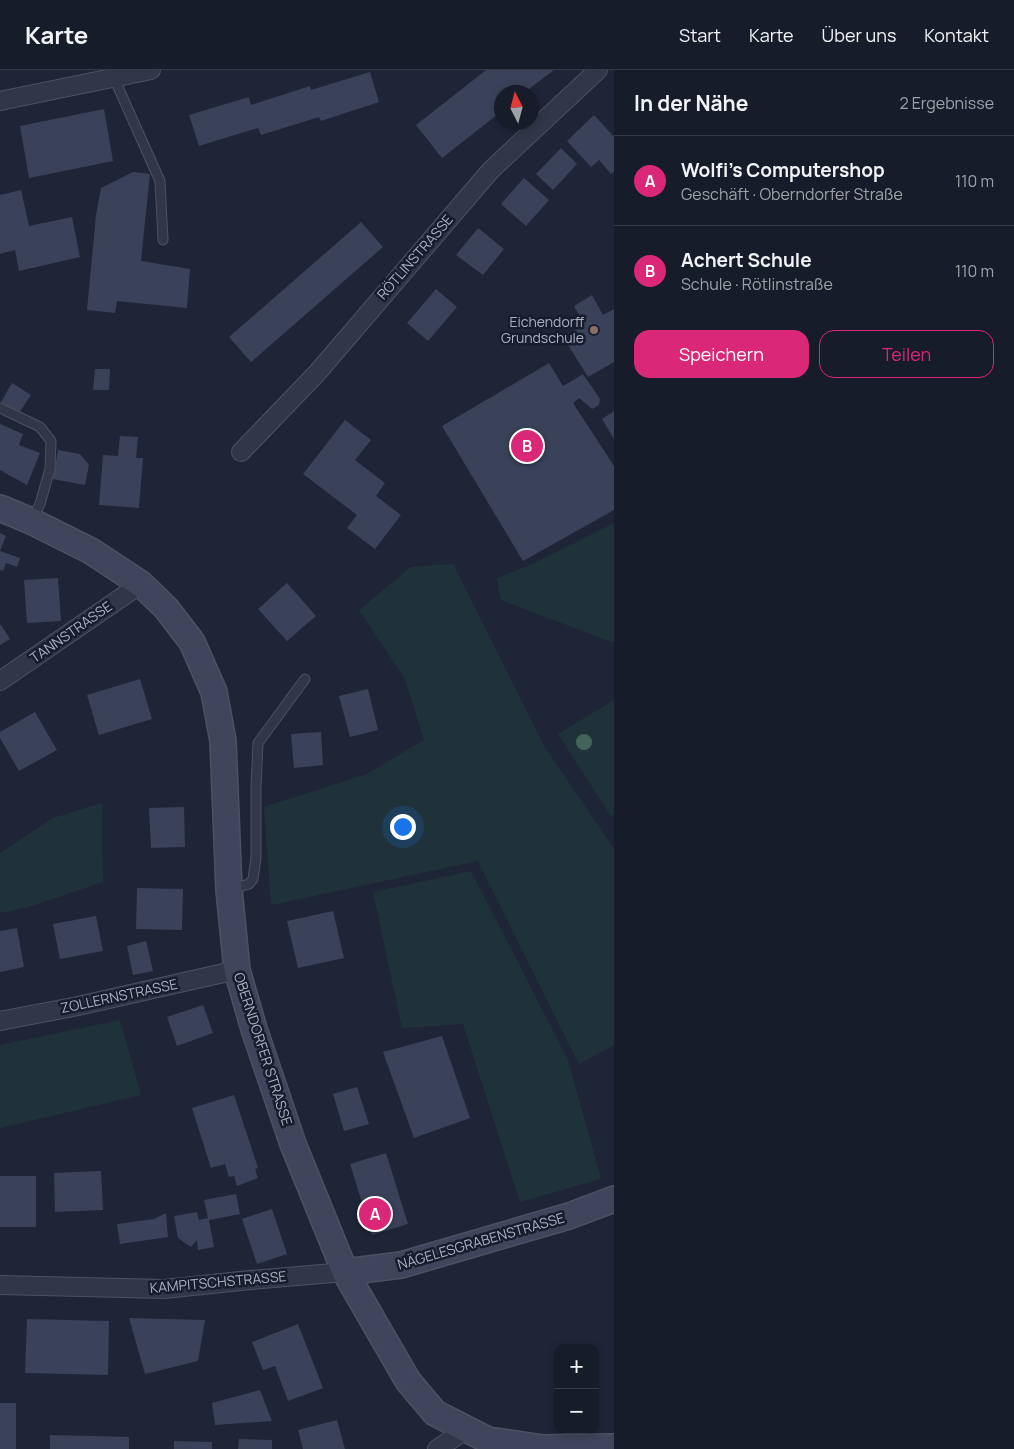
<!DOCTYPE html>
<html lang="de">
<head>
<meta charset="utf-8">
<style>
	:root { --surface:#161c29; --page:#232935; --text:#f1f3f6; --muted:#9ea1a8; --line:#353a46; --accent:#db2777 }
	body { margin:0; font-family:Manrope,sans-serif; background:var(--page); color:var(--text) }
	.controls { position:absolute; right:15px; bottom:15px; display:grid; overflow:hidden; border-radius:10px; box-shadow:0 2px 8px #0003 }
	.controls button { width:45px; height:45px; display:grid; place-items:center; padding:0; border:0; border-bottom:1px solid var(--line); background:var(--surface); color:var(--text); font:25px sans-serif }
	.compass { position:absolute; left:494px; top:15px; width:45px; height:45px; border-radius:50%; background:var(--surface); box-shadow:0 2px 8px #0003; rotate:354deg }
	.you { position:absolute; left:402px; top:756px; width:18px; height:18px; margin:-12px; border:4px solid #fff; border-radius:50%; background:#1a73e8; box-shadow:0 0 0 8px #1a73e833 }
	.badge { display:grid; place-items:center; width:32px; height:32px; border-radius:50%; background:var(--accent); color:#fff; font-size:16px; font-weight:700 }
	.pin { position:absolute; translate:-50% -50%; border:2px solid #fff; box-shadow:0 1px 5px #0006 }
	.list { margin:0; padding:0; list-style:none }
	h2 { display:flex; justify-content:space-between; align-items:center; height:65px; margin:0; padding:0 20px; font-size:21px }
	h2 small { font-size:16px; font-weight:400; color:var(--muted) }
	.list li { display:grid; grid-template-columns:32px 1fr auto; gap:15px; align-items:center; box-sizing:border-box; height:90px; padding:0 20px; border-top:1px solid var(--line) }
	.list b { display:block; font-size:19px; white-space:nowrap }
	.list p { margin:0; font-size:16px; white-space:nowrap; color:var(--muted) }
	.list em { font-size:16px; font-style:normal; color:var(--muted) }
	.actions { display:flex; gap:10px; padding:15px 20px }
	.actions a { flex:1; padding:11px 0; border:1px solid var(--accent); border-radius:15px; text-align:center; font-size:18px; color:var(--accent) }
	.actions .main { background:var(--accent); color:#fff }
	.map { position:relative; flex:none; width:614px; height:1379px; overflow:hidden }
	header { display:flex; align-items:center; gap:30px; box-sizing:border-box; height:70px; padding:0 25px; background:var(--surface); border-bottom:1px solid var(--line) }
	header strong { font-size:24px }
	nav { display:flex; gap:28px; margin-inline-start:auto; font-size:18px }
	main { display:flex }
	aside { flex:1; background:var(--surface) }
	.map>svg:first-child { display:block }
	.green { fill:#203239 }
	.building { fill:#394258 }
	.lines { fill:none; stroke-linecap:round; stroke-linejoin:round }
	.lane-casing { stroke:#4c5263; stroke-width:11 }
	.street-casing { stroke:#4c5263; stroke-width:20 }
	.secondary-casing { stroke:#4c5263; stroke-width:28 }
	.lane { stroke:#313748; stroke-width:9 }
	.street { stroke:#313748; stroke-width:18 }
	.secondary { stroke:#3f455b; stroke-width:25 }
	.tree { fill:#43645a }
	.education-dot { fill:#8d6e63; stroke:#171d2c; stroke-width:2 }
	.labels { text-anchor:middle; stroke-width:5; stroke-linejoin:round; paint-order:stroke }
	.street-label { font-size:14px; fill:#abb1c5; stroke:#171d2c }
	.poi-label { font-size:14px; fill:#abb1c5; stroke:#171d2c; text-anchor:end }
</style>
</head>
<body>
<header>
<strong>Karte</strong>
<nav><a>Start</a><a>Karte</a><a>Über uns</a><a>Kontakt</a></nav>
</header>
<main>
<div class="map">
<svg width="614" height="1379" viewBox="0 0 614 1379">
	<rect width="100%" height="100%" fill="#1e2537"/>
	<path class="green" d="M614,453V573L501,530L497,508L535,493Z
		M453,494L544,676L614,779V975L579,994L478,791L271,835L264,737L367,704L424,670L405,609L359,540L411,497Z
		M614,630V745L611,746L558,664Z
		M102,733L103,812L29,837L0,843V783L53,748Z
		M471,801L568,990L601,1109L520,1132L463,954L402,958L373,822Z
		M120,950L141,1025L0,1058V975Z"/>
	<path class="building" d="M486,0H554L525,22H502V41L442,88L416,55Z
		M370,2L379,32L321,51L319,47L261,65L258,58L199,76L189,45L249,27L251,35L310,16L311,20Z
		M104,39L113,91L29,108L20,56Z
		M594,45L614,67V101L611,104L599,90L591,97L567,71Z
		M561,78L577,94L553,120L536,104Z
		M133,102L150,104L141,191L190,199L187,238L117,231L115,243L87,240L96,145L101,118Z
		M524,108L549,130L526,156L501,134Z
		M21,120L29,156L72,147L80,187L19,201L15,180L0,184V125Z
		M361,152L383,177L251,292L229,267Z
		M478,158L504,179L483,205L456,185Z
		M436,219L457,237L428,271L407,253Z
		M592,225L603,245L614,239V292L588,307L563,267L584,254L574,236Z
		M549,293L563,316L583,304L600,329L599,335L592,339L579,328L573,333L614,396V440L523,491L442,356Z
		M95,299H110L109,320H93Z
		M12,313L31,325L19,343L1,332Z
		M614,341V369L602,349Z
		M345,350L371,370L355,390L385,413L376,426L401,445L375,479L347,458L357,445L303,404Z
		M0,354L23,364L19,375L40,383L27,415L0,400Z
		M120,366L138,367L136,388H143L139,438L99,435L103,385L118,386Z
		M58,380L80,384L89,395L85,415L53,409Z
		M0,463L6,466L0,481L20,488L17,497L6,493L3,501L0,500Z
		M58,508L61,551L27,553L24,510Z
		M287,513L316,546L287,571L258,539Z
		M0,555H1L10,569L0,575Z
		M140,609L152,649L99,665L87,625Z
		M368,619L378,660L350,667L339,626Z
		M35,642L57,680L19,701L0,668V662Z
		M321,662L323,695L294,698L291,664Z
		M184,737L185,777L151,778L149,738Z
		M137,818L183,819L182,860L136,859Z
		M333,841L344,888L298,898L287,851Z
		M96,846L103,881L60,889L53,854Z
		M17,858L24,897L0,902V861Z
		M146,871L153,901L133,905L127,876Z
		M203,935L213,963L177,976L167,947Z
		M442,966L470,1048L414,1068L383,982Z
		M357,1017L369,1054L344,1061L333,1024Z
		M234,1025L258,1098L255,1099L258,1108L237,1116L234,1106L229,1107L225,1094L211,1098L192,1038Z
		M386,1083L408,1154L372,1165L350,1094Z
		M101,1101L103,1140L55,1142L54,1103Z
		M0,1106H36V1157H0Z
		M236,1124L240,1144L209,1150L214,1177L198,1180L197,1170L191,1177L178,1168L174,1146L197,1142L199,1150L208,1148L204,1130Z
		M272,1139L287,1184L257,1194L242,1149Z
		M166,1143L168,1167L120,1174L117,1154L154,1149Z
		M129,1248L205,1250L198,1291L145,1304Z
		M27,1249L109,1251L108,1305L25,1303Z
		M298,1254L323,1318L288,1331L275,1296L263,1300L252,1272Z
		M260,1320L272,1351L215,1355L212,1333Z
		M0,1333H16V1379H0Z
		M337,1350L345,1379H303L298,1360Z
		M50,1365L129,1367V1379H50Z
		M239,1369L272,1370V1379H238Z
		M174,1371L212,1372V1379H174Z"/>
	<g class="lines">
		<g class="lane-casing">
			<path id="lane" d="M114,8L160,111L163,170
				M0,338L40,357L51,371L50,399L40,434L31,450
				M231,819L249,814L253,809L256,787V716L258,673L305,609"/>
		</g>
		<g class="street-casing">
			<path id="street" d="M0,31L151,0
				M241,382L317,303L491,100L598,0
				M0,611L141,514
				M0,951L78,936L237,900
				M0,1215L164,1219L250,1210L345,1202
				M437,1379L467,1359"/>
		</g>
		<g class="secondary-casing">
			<path id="secondary" d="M0,438L31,451L91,481L141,514L166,538L192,572L214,622L223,671L229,820L237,900L254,959L293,1074L345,1202L408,1311L435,1343L488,1370L543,1378L614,1377
				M345,1202L401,1195L569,1146L614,1129"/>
		</g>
		<use href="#lane" class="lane"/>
		<use href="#street" class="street"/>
		<use href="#secondary" class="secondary"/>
	</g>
	<circle class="tree" cx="584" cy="672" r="8"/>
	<circle class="education-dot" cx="594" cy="260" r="5"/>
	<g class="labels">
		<g class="street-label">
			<text transform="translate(415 187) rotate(-49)" y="5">RÖTLINSTRASSE</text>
			<text transform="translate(71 562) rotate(-35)" y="5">TANNSTRASSE</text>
			<text transform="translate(119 926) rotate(-12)" y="5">ZOLLERNSTRASSE</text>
			<text transform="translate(263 979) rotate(72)" y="5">OBERNDORFER STRASSE</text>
			<text transform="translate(481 1171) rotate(-16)" y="5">NÄGELESGRABENSTRASSE</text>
			<text transform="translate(218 1212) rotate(-5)" y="5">KAMPITSCHSTRASSE</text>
		</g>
		<g class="poi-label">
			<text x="584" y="257">Eichendorff<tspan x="584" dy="16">Grundschule</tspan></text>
		</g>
	</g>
</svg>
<div class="controls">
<button>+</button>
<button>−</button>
</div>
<svg class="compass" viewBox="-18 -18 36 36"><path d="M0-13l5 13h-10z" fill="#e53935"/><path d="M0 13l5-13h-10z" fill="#9ea1a8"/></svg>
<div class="you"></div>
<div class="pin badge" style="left:375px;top:1144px">A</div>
<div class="pin badge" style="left:527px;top:376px">B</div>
</div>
<aside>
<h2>In der Nähe<small>2 Ergebnisse</small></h2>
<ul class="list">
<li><span class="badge">A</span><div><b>Wolfi's Computershop</b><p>Geschäft · Oberndorfer Straße</p></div><em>110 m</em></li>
<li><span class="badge">B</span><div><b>Achert Schule</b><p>Schule · Rötlinstraße</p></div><em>110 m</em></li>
</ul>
<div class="actions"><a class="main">Speichern</a><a>Teilen</a></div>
</aside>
</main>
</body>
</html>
